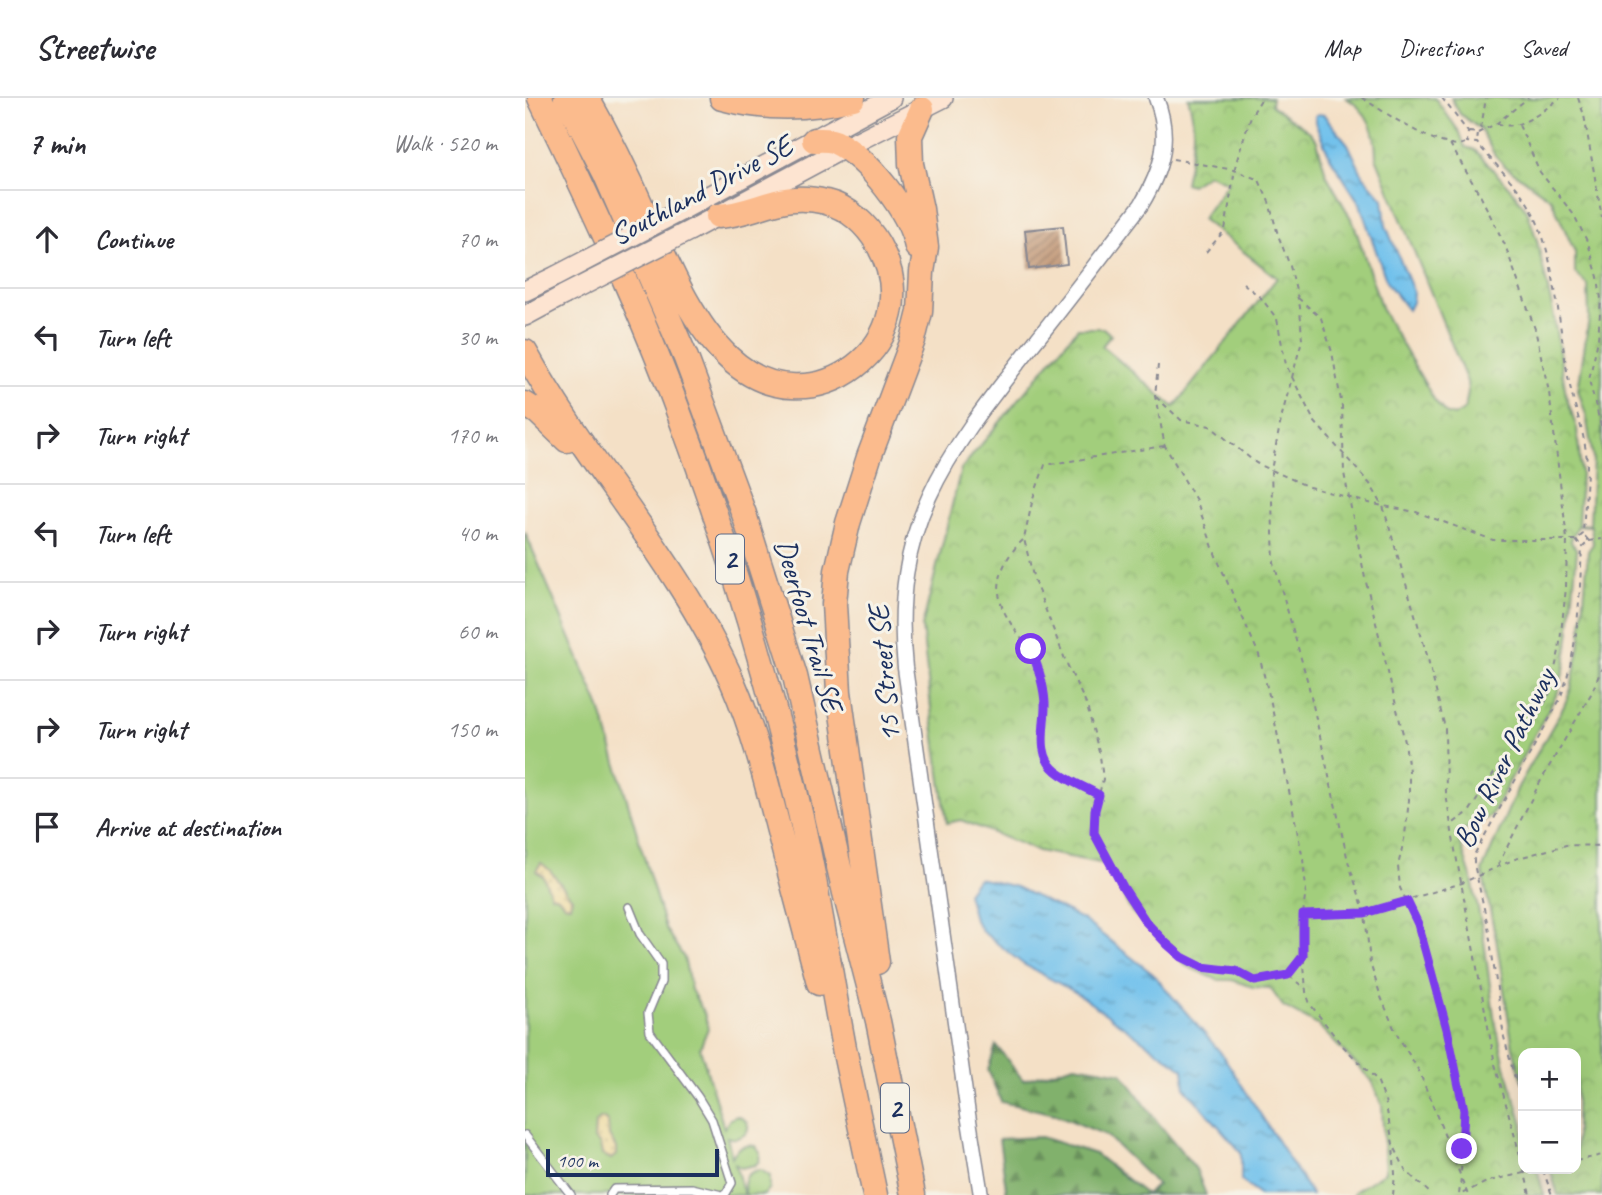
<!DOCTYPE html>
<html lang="en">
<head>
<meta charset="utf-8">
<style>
	:root { --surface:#fff; --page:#f2f2f3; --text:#2b2b33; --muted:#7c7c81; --line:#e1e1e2 }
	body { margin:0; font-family:Caveat,sans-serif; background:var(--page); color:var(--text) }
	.controls { position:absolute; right:21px; bottom:21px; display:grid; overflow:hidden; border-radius:14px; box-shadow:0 7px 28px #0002 }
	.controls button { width:63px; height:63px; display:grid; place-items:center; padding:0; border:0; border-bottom:2px solid var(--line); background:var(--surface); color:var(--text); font:35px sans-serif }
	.scale { position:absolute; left:21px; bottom:18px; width:173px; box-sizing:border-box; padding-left:7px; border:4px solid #1b2f5e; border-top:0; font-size:19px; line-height:24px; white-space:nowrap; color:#1b2f5e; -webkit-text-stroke:5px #f7f3e8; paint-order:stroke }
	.stop { position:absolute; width:21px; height:21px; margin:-16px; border:5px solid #7c3aed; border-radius:50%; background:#fff }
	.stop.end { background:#7c3aed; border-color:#fff; box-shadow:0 2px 7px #0008 }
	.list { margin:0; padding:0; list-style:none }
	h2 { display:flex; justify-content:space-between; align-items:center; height:91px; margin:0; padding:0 28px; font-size:30px }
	h2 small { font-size:23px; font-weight:400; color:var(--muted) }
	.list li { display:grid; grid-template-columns:46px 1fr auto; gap:21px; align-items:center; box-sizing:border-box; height:98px; padding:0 28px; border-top:2px solid var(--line) }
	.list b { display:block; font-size:26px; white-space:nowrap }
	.list em { font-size:23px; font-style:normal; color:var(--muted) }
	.icon { flex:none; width:38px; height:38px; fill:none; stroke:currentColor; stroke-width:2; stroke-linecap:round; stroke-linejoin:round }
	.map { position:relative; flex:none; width:1077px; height:1097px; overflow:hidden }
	header { display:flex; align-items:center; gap:42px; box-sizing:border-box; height:98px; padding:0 35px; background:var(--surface); border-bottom:2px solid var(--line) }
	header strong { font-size:33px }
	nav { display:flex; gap:38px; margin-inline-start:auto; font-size:24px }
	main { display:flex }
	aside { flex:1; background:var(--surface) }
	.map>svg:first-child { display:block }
	.grass { fill:#a2ce7c; stroke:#5e7e6d; stroke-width:2 }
	.forest { fill:url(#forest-firs); stroke:#4e7065; stroke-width:2 }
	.sand { fill:url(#sand-dots); stroke:#84847e; stroke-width:2 }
	.park { fill:url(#park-crowns); stroke:#5e7e6d; stroke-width:2 }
	.water { fill:url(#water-ripples); stroke:#4678a5; stroke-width:2 }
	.building { fill:url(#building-hatch) }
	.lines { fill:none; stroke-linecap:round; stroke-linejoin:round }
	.service-casing { stroke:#888892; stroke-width:10 }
	.minor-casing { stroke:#888892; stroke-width:17 }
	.secondary-casing { stroke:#888892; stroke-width:22 }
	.motorway-casing { stroke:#888892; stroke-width:27 }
	.path { stroke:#888892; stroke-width:2; stroke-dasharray:5 5; stroke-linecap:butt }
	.service { stroke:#fff; stroke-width:7 }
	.minor { stroke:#fff; stroke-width:14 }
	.secondary { stroke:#fde4d1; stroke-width:19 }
	.motorway { stroke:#fbbb8d; stroke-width:24 }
	.secondary-bridge-casing { stroke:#888892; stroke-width:22; stroke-linecap:butt }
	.secondary-bridge { stroke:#fde4d1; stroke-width:19 }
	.route { stroke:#7c3aed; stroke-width:9 }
	.labels { text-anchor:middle; stroke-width:6; stroke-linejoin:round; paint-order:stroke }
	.shield { fill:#f7f3e8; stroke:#5d6a87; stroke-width:2 }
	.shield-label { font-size:28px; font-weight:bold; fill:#1b2f5e }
	.street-label { font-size:30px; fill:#1b2f5e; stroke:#f7f3e8 }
</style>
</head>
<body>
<header>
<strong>Streetwise</strong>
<nav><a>Map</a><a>Directions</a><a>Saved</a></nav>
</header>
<main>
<aside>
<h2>7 min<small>Walk · 520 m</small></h2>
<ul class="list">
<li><svg class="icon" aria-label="ahead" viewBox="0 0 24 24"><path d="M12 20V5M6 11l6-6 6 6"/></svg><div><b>Continue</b></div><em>70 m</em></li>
<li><svg class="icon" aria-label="left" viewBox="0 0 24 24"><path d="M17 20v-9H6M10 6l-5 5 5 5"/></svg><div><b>Turn left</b></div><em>30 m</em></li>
<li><svg class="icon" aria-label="right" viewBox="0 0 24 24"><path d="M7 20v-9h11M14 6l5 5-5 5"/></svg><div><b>Turn right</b></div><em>170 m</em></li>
<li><svg class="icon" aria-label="left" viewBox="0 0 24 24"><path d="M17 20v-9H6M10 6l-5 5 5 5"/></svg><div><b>Turn left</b></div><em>40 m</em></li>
<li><svg class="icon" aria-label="right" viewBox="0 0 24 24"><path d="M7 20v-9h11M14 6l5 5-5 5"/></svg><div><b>Turn right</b></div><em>60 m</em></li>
<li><svg class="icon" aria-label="right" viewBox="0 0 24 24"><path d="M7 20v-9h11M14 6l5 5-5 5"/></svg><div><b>Turn right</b></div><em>150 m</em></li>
<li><svg class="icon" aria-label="arrive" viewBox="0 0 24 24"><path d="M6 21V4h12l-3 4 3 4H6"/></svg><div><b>Arrive at destination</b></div></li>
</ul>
</aside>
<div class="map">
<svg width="1077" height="1097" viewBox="0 0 1077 1097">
	<defs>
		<pattern id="forest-firs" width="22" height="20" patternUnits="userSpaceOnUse" patternTransform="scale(1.75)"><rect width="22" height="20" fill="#81b16c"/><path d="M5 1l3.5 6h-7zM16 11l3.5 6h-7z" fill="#69905c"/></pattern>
		<pattern id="sand-dots" width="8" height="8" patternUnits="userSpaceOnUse" patternTransform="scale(1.75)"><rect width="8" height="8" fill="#eeda9e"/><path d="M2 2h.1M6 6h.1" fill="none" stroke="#ccbb8a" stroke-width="1.8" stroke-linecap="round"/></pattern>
		<pattern id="park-crowns" width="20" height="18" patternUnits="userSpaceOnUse" patternTransform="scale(1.75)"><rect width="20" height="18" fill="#a2ce7c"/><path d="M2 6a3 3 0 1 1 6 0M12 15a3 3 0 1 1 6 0" fill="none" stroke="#8bb16e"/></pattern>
		<pattern id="water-ripples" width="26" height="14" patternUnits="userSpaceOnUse" patternTransform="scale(1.75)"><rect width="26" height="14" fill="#71c1ec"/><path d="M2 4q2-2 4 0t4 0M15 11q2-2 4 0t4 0" fill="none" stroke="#5c9dc2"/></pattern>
		<pattern id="building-hatch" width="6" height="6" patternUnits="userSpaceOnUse" patternTransform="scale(1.75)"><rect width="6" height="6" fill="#c69f80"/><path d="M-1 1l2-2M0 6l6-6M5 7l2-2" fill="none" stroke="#a0826c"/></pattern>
	</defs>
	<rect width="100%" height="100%" fill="#f7f3e8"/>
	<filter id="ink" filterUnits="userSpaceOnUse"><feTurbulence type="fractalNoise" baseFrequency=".0143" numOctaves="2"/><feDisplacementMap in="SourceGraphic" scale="14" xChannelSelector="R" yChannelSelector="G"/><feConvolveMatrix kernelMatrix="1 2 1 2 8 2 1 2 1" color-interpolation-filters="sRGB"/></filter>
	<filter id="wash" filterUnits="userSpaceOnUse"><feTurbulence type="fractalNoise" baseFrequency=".00686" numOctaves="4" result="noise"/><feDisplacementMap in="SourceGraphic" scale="28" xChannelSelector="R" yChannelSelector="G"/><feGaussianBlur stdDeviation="1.57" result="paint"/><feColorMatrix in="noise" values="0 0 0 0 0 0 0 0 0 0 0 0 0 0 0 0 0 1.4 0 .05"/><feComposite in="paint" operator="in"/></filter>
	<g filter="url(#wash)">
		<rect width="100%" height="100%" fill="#f4e0c6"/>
		<path class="grass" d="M0,434L75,610L140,830L159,860L166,892L179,915L183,930L175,950L199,1030L205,1021L212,1018C233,1025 221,1045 202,1039L207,1059C211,1050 220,1046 230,1048L235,1055L234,1063L230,1067L216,1070L210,1066L219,1097H0Z
			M236,1072L245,1078V1090L239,1097H221C216,1083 221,1073 236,1072Z"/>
		<path class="forest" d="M471,947L498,982L550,967L597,975L634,1026L671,1071L681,1097H482L474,1041L516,1039L570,1056L621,1096L633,1087L581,1037L530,1016L476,1004L463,972Z"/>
		<path class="sand" d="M16,765C30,774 35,788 47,800L45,807L39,806L33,799L26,797L18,778L11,773Z
			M74,1021H79L83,1025L84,1038L91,1050V1057L86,1061L77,1057L75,1046L69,1041L70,1025Z"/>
		<path class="park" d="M663,0H747L746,7L785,34L792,43L801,76L829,126L857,212L910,303L920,315L929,318L940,311L943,294L942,284L851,59C851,34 844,13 821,0H910L935,35L940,49L950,52L992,98L1003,115L1012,143L1028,214L1041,297L1052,331L1056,374L1053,426L1065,427L1068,360L1061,317L1053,292L1064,220L1063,187L1050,175V154L1026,101L980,68L969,56L956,32L935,16L926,0H1077V1097H1033L1025,1071H1051V955H998V984L988,950L972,846L957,773L993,689L1039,608L1046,591L1056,540L1063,453L1068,446L1066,428L1053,427C1052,434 1046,437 1046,444L1052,452L1045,532L1040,567L1033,594L965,719L932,735L947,782L958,835L969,918L980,968L998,1026V1071H1012L1019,1097H828L829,1094L860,1074L857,1007L847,983L794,928L758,908L745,890L728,889L707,882H693L661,868L605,812L586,773L580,766L513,753L436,722L422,725L407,619L397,529L436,371L553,230H578L586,237L577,248L649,309L752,180L677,121L703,84L683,76L666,87L660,85C666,55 673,30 663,0Z"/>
		<path class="water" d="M793,16L799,17L823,46L838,78L858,101L861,128L888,193L887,204L883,212L862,185L835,106L805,59L790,24V18Z
			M453,780L491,789L557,821L628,876L697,956L787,1097H734L716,1082V1054L660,990L658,971L550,894L498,866L458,834L449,821L442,795Z"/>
		<g id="blocks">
			<path class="building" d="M538,128L542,166L504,171L500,132Z"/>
		</g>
	</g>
	<g filter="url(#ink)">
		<use href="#blocks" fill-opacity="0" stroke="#888892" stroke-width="2"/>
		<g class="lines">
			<g class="service-casing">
				<path id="service" d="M104,809L115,836L136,866V884L123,915L125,934L173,999L187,1022L207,1085L200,1097
					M0,1037L46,1097
					M85,1097L89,1091L167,1090L197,1097"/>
			</g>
			<g class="minor-casing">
				<path id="minor" d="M456,1097L443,1016L380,570C365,426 421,357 505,250C543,203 579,155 616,107C637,72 647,40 631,0"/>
			</g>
			<g class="secondary-casing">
				<path id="secondary" d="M157,112L366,0
					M166,132L319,50L418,0
					M0,193L31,178
					M0,218L39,197"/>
			</g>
			<g class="motorway-casing">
				<path id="motorway" d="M15,0C65,104 115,209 155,318C199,435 236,555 266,677C289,767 302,859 319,950C329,999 340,1048 350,1097
					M41,0L80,75L161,260L219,416L270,578L320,795L353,923L388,1097
					M62,0C83,37 102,75 119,114C141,162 165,224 204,260C286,337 409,243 353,146C342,127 323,109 301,104C255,92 233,116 193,118
					M197,0C241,12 284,11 328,0
					M289,42C296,42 304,41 310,44C343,60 385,113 392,149
					M0,254C63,368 155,465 208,585C229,633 242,686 255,737C268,786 281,836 294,885
					M0,306L14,315L42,342
					M352,864L314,594L309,506L312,473L323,425L344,359L388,242L395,214L397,174L401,149L396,111L386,66L385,38L397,11"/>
			</g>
			<path class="path" d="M837,0C859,13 920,58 942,44
				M917,0L943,34L942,44L952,45C970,67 993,87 1006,111C1033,161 1033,234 1045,288C1051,315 1061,339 1062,366C1062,389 1059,413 1058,436L1051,442L1056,449
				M1053,0L1059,17L1077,120
				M972,25C993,35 1019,12 1035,0
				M994,27L1015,74L1049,117L1063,145L1073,179L1076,201L1073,242L1064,282L1077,332
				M956,30L961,0
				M944,34L953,35L952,44
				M953,35L972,25L1003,0
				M925,46L956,99L980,147L1010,231L1024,294L1042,441L1041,490L1034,553L1024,597L1007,629L973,669L944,714L927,726
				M648,61L709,72L734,82L744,104L753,137L765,168L775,209L777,242L757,317L746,372L749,465L783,585L823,763L840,815L845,865L856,899L871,935L894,973L923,1046L936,1079L934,1097L964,1083L1017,1071
				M681,154L700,132L711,65L726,18L737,0
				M718,185L736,200L752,221L761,267L789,323L845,386L858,408L902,557L920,630L921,696L930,752L970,966L998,1068
				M773,200L796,220L807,254L817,308L819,375L840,480L880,644L884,673V702L880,737L873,768L875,790L893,826L931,970L939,1012L936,1076
				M633,267L630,298L640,348L672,404L691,458L734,557L746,605L778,761L781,790L778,817V852L781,894L785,906L815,945L852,982L860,1002L868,1046L881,1073L907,1097
				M631,299L656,322L685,328L731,365L784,389L848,406L891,414L968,442H1051
				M639,348L520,367L508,400L499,441L509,482L541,564L562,608L575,658L578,681L570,712L569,735L577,751L598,789L620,824L658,859L677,869L711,873L730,883L763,877L778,858
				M498,442C483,456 474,472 474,493C475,524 507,545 515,574C518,584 520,596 520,606C520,625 514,646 524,664C533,679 558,688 573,697
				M1064,443L1077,441
				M973,767L1014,686L1066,596L1077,570
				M779,817L840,815L937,785L990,761L1041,747L1077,748
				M764,878L781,891
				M998,1010L979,939L963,828L949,766V757L1034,603C1054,554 1054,501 1057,450L1064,443L1058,436
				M1051,1063L1077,1057
				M999,1071L1005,1097
				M1018,1072L1027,1097
				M937,1082L943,1097
				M868,1097L870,1076L868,1047"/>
			<use href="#service" class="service"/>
			<use href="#minor" class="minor"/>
			<use href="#secondary" class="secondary"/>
			<use href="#motorway" class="motorway"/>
			<g class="secondary-bridge-casing">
				<path id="secondary-bridge" d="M31,178L157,112
					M39,197L166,132"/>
			</g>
			<use href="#secondary-bridge" class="secondary-bridge"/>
		</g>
	</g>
	<g class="lines" filter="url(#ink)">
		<path class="route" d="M506,551C513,569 519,586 520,605C521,626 510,656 531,673C543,683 560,689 574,697L570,712L569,735L598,789L621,824L642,846L657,859L677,869L711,873L730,883L763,877L778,858V817L840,815L882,803L893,826L922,931L939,1012L937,1051"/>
	</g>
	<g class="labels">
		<g class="shield">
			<rect x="191" y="436.5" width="28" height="49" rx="5"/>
			<rect x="356" y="985.5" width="28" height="49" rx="5"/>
		</g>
		<g class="shield-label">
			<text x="205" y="471">2</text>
			<text x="370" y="1020">2</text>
		</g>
		<g class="street-label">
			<text transform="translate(176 92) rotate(-28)" y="10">Southland Drive SE</text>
			<text transform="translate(284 527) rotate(74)" y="10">Deerfoot Trail SE</text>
			<text transform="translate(359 576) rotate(-95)" y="10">15 Street SE</text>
			<text transform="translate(979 660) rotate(-64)" y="10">Bow River Pathway</text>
		</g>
	</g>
</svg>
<div class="controls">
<button>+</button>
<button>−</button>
</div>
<div class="scale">100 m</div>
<div class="stop" style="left:506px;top:551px"></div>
<div class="stop end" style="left:937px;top:1051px"></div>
</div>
</main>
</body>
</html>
